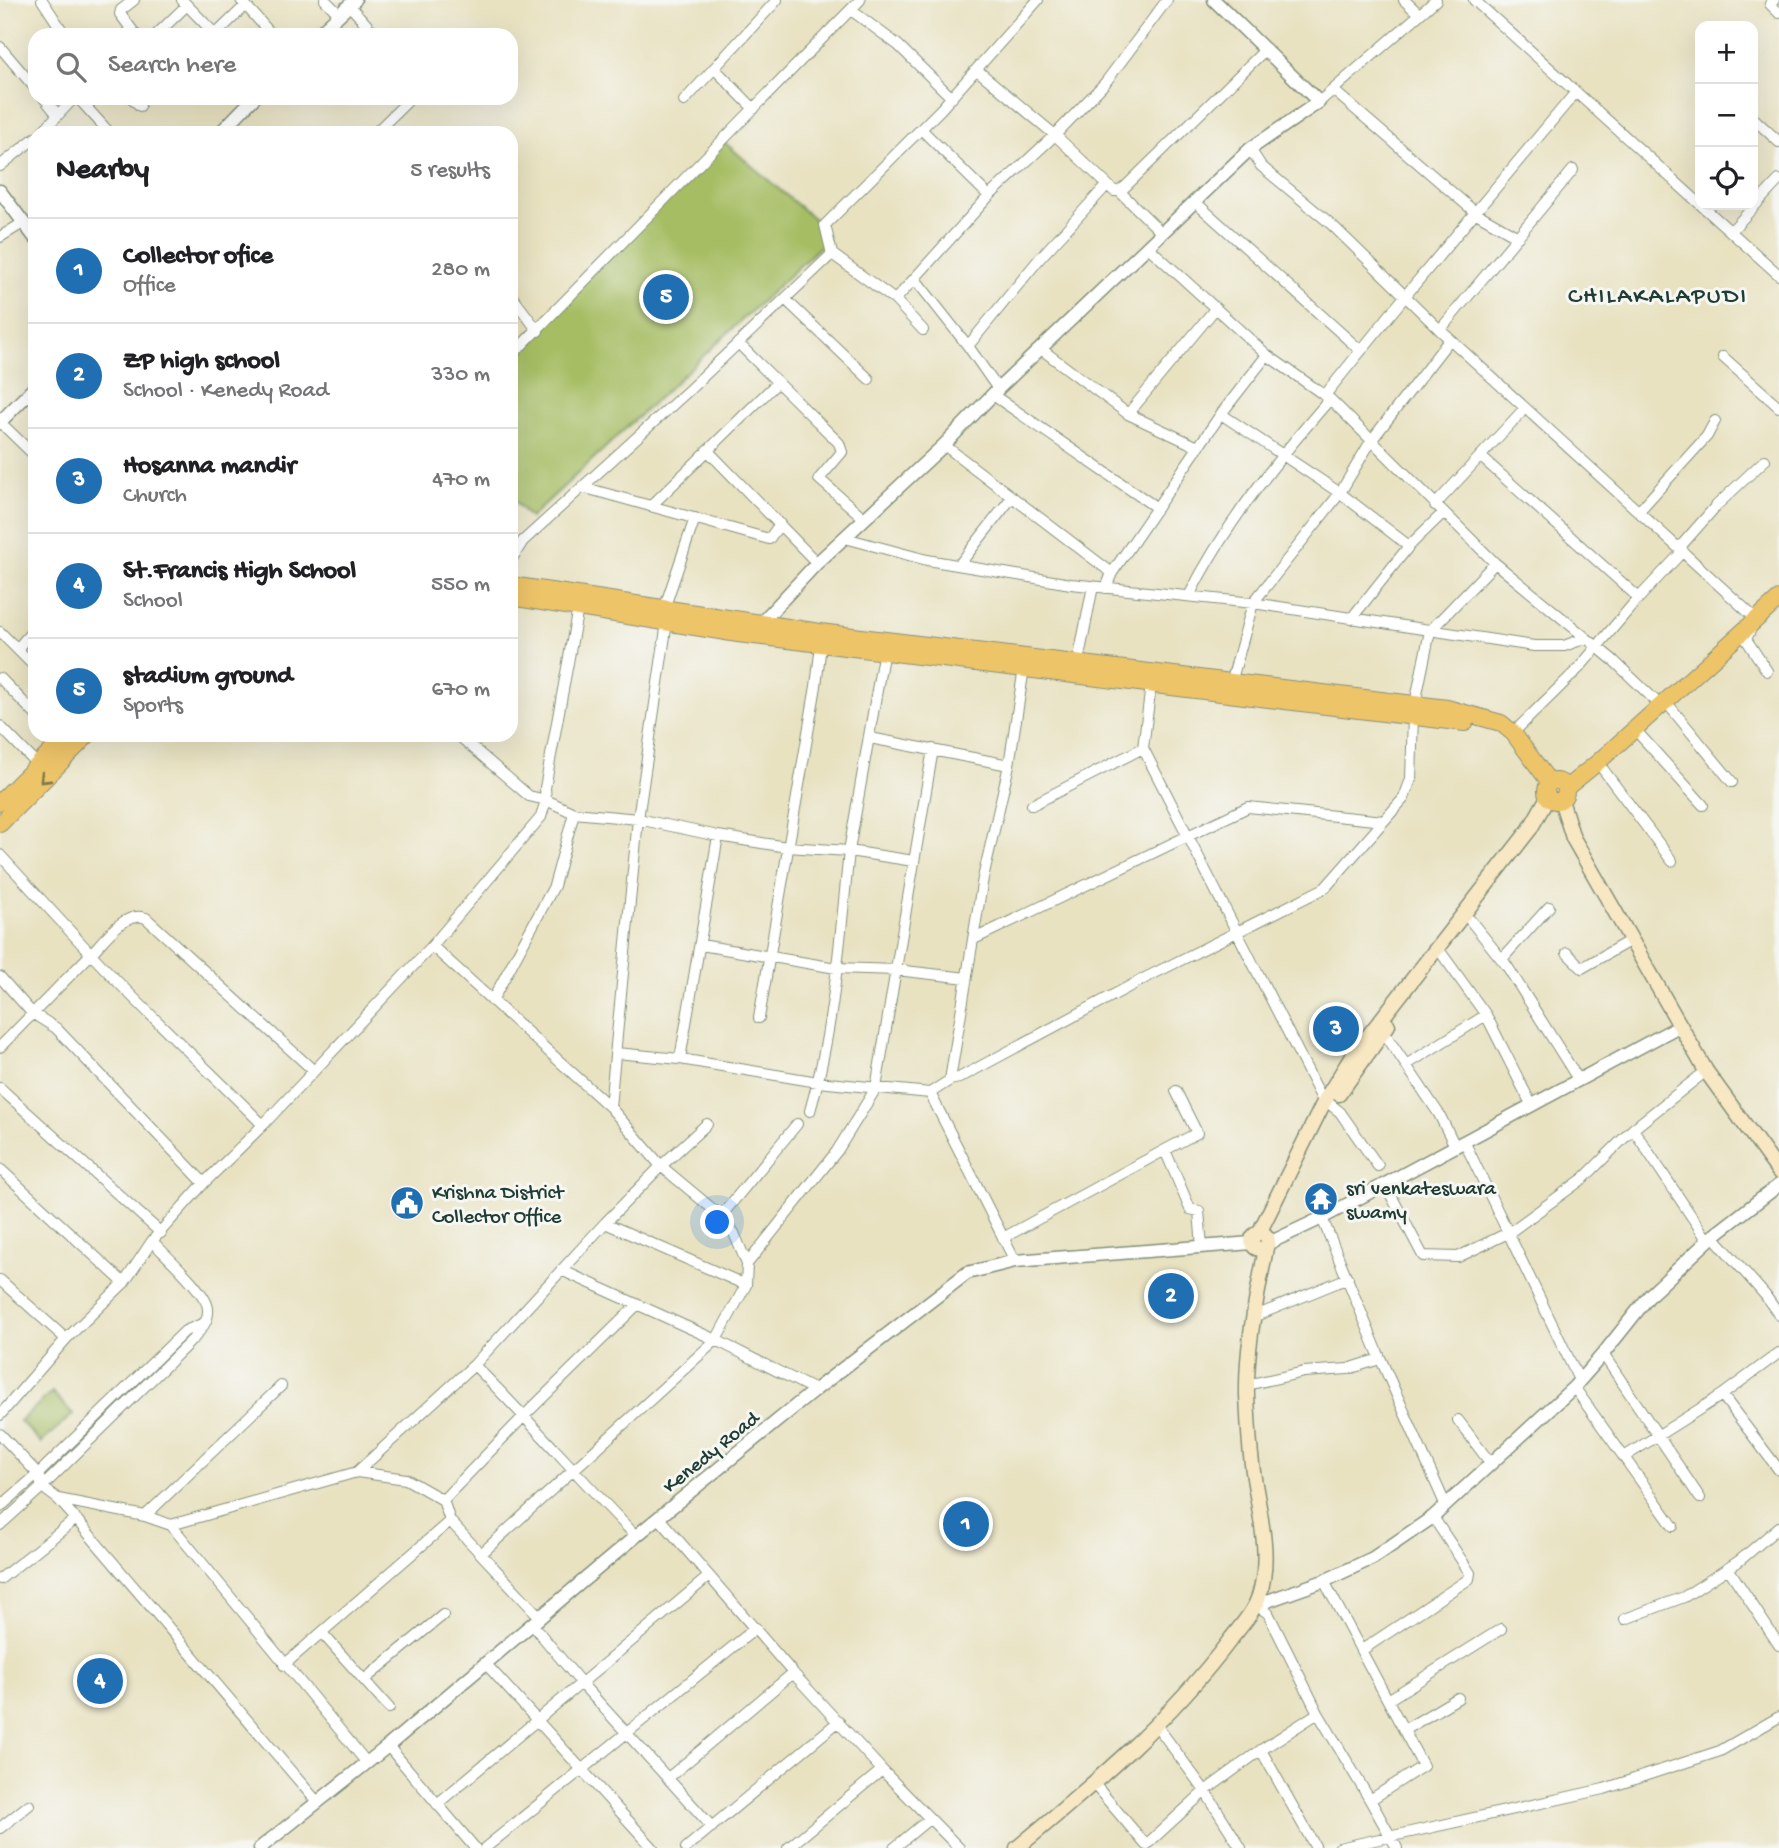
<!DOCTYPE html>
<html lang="en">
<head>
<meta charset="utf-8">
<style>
	:root { --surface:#fff; --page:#f6f6f6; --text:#202124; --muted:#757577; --line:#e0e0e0; --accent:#1f6fb2 }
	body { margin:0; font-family:"Gochi Hand",sans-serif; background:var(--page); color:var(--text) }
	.controls { position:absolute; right:21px; top:21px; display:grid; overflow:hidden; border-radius:14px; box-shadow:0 7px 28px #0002 }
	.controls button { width:63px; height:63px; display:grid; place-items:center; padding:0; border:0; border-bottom:2px solid var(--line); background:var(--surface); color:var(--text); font:35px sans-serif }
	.you { position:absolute; left:718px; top:1223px; width:24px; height:24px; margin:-18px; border:5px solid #fff; border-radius:50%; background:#1a73e8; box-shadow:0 0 0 10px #1a73e833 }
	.badge { display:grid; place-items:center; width:46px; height:46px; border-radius:50%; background:var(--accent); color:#fff; font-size:23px; font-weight:700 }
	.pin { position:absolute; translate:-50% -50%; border:4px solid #fff; box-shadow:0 2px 7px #0006 }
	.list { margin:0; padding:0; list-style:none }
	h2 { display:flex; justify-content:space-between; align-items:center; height:91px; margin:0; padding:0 28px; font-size:30px }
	h2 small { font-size:23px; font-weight:400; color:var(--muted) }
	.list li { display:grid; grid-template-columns:46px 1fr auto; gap:21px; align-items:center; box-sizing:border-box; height:105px; padding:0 28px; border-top:2px solid var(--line) }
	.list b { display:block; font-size:26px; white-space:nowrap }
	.list p { margin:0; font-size:23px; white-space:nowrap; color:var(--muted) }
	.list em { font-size:23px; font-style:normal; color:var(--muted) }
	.icon { flex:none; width:38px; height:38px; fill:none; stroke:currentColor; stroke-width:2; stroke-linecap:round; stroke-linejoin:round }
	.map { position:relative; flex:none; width:1779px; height:1848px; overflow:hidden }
	.search { position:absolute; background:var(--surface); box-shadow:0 7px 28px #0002; left:28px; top:28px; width:490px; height:77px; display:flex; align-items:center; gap:18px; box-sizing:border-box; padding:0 24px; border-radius:21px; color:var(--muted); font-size:26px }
	.panel { position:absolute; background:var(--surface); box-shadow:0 7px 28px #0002; left:28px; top:126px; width:490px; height:616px; border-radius:21px }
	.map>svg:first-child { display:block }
	.green { fill:#a6bd63; stroke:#627d4c; stroke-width:2 }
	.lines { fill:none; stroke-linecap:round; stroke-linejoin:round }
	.minor-casing { stroke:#84907a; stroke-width:12 }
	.tertiary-casing { stroke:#84907a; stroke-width:15 }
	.secondary-casing { stroke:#84907a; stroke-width:17 }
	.primary-casing { stroke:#84907a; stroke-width:18 }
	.minor { stroke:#fff; stroke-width:10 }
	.tertiary { stroke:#fff; stroke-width:12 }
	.secondary { stroke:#f8e7c3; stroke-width:14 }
	.primary { stroke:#eec469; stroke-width:16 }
	.oneway { stroke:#7c7a4c }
	.labels { text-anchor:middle; stroke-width:6; stroke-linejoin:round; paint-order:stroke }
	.poi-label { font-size:21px; fill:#1f3d34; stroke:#f6f6f2; text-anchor:start }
	.street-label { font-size:21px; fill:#1f3d34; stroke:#f6f6f2 }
	.quarter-label { font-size:24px; letter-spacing:2px; fill:#1f3d34; stroke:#f6f6f2 }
</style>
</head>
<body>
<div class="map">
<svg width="1779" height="1848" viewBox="0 0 1779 1848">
	<rect width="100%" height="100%" fill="#f6f6f2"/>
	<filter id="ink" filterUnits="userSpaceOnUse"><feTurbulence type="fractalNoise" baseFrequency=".0143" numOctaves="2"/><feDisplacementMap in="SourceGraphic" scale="14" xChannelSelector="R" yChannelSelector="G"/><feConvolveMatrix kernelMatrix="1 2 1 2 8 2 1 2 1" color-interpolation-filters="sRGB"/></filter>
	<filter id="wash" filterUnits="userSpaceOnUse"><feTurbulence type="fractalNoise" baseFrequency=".00686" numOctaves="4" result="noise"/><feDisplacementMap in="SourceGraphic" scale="28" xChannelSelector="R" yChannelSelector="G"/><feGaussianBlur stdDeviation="1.57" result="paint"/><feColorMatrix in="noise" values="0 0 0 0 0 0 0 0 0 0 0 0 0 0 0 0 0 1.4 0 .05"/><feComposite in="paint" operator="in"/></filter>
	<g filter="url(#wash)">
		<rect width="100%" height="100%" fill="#e8e2c1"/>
		<path class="green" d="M724,142L814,219L824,243L530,518L511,497V352Z
			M52,1392L73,1414L41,1443L20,1421Z"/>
	</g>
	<g filter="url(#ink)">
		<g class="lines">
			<g class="minor-casing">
				<path id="minor" d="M42,0L65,35
					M134,0L121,10L120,14L136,35
					M182,0L216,35
					M241,0L272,35
					M325,0L339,14
					M1404,0L1419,14
					M1474,0L1700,204
					M1774,0L1770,4L1779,13
					M349,5L376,35
					M851,10L898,45L952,98
					M156,35L186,6
					M215,35L246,5
					M476,35L477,34
					M0,47L35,88
					M714,68L754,109
					M977,70L1055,135L1114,191H1119L1125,187L1266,49
					M1333,90L1476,213L1518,237
					M44,98L57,114
					M78,98L107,130
					M132,98L140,106
					M684,101L777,0
					M1319,102L1436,0
					M1753,118L1779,142
					M921,129L989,196
					M41,133L74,98
					M375,133L411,98
					M1250,149L1261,166L1331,224L1440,330L1756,619L1746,639L1767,671
					M0,166L35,138
					M1119,191L1161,232
					M1194,201L1361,351
					M1701,205L1779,275
					M1731,231L1779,180
					M0,237L23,223
					M1147,246L1267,355L1330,399L1495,563L1613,660L1660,705
					M832,254L895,300L989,196L1055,135L1105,83L1167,0
					M915,279L968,346L998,389
					M511,295L538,331
					M785,299L869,379
					M895,300L923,330
					M1440,330L1573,170
					M738,343L839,443L842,452L819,479L865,519
					M968,346L1040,258L1107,185
					M1041,349L1128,414L1198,447
					M1267,355L1221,414L1340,493L1409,546
					M511,356L860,0
					M1723,357L1779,407
					M993,395L1157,508
					M1325,395L1406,295L1576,92
					M1128,414L1215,309
					M0,422L35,456
					M944,445L1112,573
					M707,450L817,563
					M1480,456L1639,598
					M582,487L769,539L780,524
					M1435,505L1525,408
					M651,506L777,383
					M1639,511L1707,436L1715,421
					M845,538L927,560L1071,584L1253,603L1534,646H1564L1586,638
					M1680,547L1716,506L1765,460
					M511,560L523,541L690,389L832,254L825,225L941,109L1038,0
					M959,565L1012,497
					M1106,588L1112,573L1221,414
					M1189,596C1225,524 1277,460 1330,399
					M664,609L695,518
					M1351,619L1409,546L1443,513
					M0,632L35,667
					M17,649L35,628
					M1078,662L1093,586
					M0,678L35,714
					M1231,683L1253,603L1340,493L1371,441L1450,339
					M1151,685L1143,748L1321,1097L1340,1112L1378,1166
					M1415,704L1430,631L1495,563
					M1671,708L1732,782
					M0,726L38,765
					M1513,733L1579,668L1635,602L1683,551
					M1640,735L1703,805
					M870,738L1009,765L1024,668
					M1602,768L1672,861
					M1032,805L1143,748
					M574,813L638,819L718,836L787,847L849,851L884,650
					M0,855L91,954C104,940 125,910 146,918L314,1071
					M1470,920L1507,966L1578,1079
					M974,939L1248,807L1384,821
					M701,945L836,968L896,970L967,978
					M432,946L610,1107L661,1166L721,1216L734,1233L747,1264L746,1285L716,1340L815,1390
					M1567,953L1582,968L1631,940
					M1442,954L1486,1015L1531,1104
					M1502,959L1549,907
					M0,977L32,1013L56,1028L204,1183
					M492,1001L554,886L574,813L546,800L545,788L578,608
					M759,1018L816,686L821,645
					M1383,1031L1439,1114L1455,1146
					M0,1047L91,954C146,1013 206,1067 263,1125
					M616,1053L680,1059L818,1082L930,1093L950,1080L983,878L1009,765
					M680,1059L718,836
					M1406,1065L1486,1015
					M950,1080L959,1078L1147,977L1325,888L1404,798L1411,779L1413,716
					M0,1088L161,1233
					M1176,1091L1197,1133L1165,1150L1190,1209L1199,1211L1202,1247
					M930,1093L1015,1261
					M610,1107L638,819L667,622
					M810,1111C834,1028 840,938 849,851L914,861
					M1633,1129L1708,1241
					M1464,1141L1579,1380
					M0,1169L124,1283L152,1241
					M1385,1184L1423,1256L1458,1257L1510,1232L1584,1178L1633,1129L1706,1071
					M721,1216L797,1124
					M1322,1218L1378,1353L1446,1506
					M605,1223L746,1285
					M1713,1236L1765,1295L1779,1315
					M1003,1238L1165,1150
					M747,1264L837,1151L876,1088L933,749
					M0,1280L66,1339
					M1253,1317L1348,1278
					M1603,1354L1700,1498
					M474,1365C530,1420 581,1480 636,1536
					M1247,1385L1304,1372L1348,1369L1380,1359
					M1574,1387L1673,1526
					M1722,1395L1779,1470
					M0,1415L66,1339L124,1283
					M1458,1420L1491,1464
					M0,1434L38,1474L42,1487L58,1499L76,1519L318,1803
					M1624,1457L1722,1395L1779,1353
					M357,1472L474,1365L605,1223L661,1166L707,1124
					M58,1499L145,1516L171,1525L357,1472L406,1479L443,1500L450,1521L540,1617
					M443,1500L525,1415L637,1305
					M0,1507L38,1474L185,1331L204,1323
					M145,1516L281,1386
					M659,1518L793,1673L882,1770L959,1848
					M0,1525L42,1487L194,1338C201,1329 209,1321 208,1309C208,1293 164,1254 152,1241L204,1183L263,1125L432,946L541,817L546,800L529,796L458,735
					M171,1525L367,1763
					M481,1554L716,1340L561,1270
					M1728,1568L1779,1645
					M0,1579L76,1519
					M1256,1605L1268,1613L1318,1713L1370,1800L1423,1766L1324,1581
					M1625,1619L1684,1597L1739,1561L1779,1527
					M532,1624L582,1684L712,1827
					M322,1633L389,1708
					M1362,1650L1469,1579L1470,1573L1433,1517
					M486,1664L653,1848
					M284,1665L450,1521
					M364,1680L443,1615
					M1388,1700L1501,1629
					M1157,1726L1205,1791L1261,1750
					M1404,1730L1458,1698
					M388,1746L475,1848
					M668,1778L793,1673
					M1094,1784L1146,1845L1205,1791L1241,1848
					M1370,1800L1397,1848
					M437,1804L708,1577
					M0,1828L29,1805
					M485,1848L756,1628
					M686,1848L839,1721
					M788,1848L882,1770
					M894,1848L929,1819
					M1316,1848L1261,1750L1318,1713
					M1339,1848L1604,1789L1720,1751L1779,1717"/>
			</g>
			<g class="tertiary-casing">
				<path id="tertiary" d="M317,35L355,0
					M220,133L254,98
					M0,191L35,238
					M0,422L35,387
					M760,624L817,563L944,445L998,389L1250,149L1319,102L1214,0
					M1269,1243L1322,1218L1681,1025
					M1256,1605L1324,1581L1373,1558L1433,1517L1574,1387L1603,1354L1650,1295L1713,1236L1779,1185
					M260,1848L388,1746L636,1536L815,1390L967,1273L1015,1261L1252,1243"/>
			</g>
			<g class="secondary-casing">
				<path id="secondary" d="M1561,800L1573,838L1706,1071L1779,1172
					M1339,1094L1388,1025
					M1252 1241a8 8 0 1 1 16 0a8 8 0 1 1-16 0Z
					M1259,1233L1325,1100L1351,1058L1530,829L1548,797
					M1017,1848C1094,1784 1170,1720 1230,1640C1240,1627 1254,1612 1259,1596C1273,1553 1257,1507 1252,1464C1249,1442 1248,1418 1247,1395C1246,1345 1257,1297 1266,1248"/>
			</g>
			<g class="primary-casing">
				<path id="primary" d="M511,585L820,632L1447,708L1501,723L1513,733L1550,783
					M511,597L738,634L1465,723
					M1546 791a10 10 0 1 1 20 0a10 10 0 1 1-20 0Z
					M1566,788L1597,763L1779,599
					M0,802L68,735
					M0,824L88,735"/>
			</g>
			<use href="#minor" class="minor"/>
			<use href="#tertiary" class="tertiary"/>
			<use href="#secondary" class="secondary"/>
			<use href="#primary" class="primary"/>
		</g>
		<defs><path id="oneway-chevron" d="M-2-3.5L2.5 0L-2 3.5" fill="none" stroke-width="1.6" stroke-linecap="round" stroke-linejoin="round" transform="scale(1.75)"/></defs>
		<use class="oneway" href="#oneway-chevron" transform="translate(44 779) rotate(135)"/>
	</g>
	<defs>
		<g id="temple-disc" transform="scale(1.75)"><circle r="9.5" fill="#1f6fb2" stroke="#f6f6f2"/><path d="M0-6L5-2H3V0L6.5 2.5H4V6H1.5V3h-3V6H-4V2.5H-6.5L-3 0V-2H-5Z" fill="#fff"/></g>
		<g id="civic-disc" transform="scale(1.75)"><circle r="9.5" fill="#1f6fb2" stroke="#f6f6f2"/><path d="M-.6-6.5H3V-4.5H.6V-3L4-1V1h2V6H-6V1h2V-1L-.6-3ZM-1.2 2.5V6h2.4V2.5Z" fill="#fff"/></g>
	</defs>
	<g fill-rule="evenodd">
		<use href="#temple-disc" x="1321" y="1199"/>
		<use href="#civic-disc" x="407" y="1203"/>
	</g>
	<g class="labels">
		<g class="poi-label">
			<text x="1346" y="1194">sri venkateswara<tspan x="1346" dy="24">swamy</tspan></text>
			<text x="432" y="1198">Krishna District<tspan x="432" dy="24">Collector Office</tspan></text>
		</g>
		<g class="street-label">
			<text transform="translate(710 1451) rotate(-39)" y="7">Kenedy Road</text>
		</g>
		<g class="quarter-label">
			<text x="1658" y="302">CHILAKALAPUDI</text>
		</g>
	</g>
</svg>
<div class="controls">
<button>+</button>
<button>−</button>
<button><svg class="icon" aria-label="locate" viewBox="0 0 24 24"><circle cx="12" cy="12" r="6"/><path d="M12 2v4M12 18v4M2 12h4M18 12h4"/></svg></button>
</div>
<div class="you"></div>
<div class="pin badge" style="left:966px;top:1524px">1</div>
<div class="pin badge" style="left:1171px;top:1296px">2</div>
<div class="pin badge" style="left:1336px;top:1029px">3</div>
<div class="pin badge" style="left:100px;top:1681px">4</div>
<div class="pin badge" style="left:666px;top:297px">5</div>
<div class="search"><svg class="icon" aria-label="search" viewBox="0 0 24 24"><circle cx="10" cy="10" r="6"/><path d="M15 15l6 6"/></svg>Search here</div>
<section class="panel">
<h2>Nearby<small>5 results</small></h2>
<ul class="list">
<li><span class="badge">1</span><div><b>Collector ofice</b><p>Office</p></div><em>280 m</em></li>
<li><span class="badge">2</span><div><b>ZP high school</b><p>School · Kenedy Road</p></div><em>330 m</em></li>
<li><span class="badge">3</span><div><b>Hosanna mandir</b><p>Church</p></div><em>470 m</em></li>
<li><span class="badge">4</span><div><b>St.Francis High School</b><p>School</p></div><em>550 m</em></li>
<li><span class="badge">5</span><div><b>stadium ground</b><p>Sports</p></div><em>670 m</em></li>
</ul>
</section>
</div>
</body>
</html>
